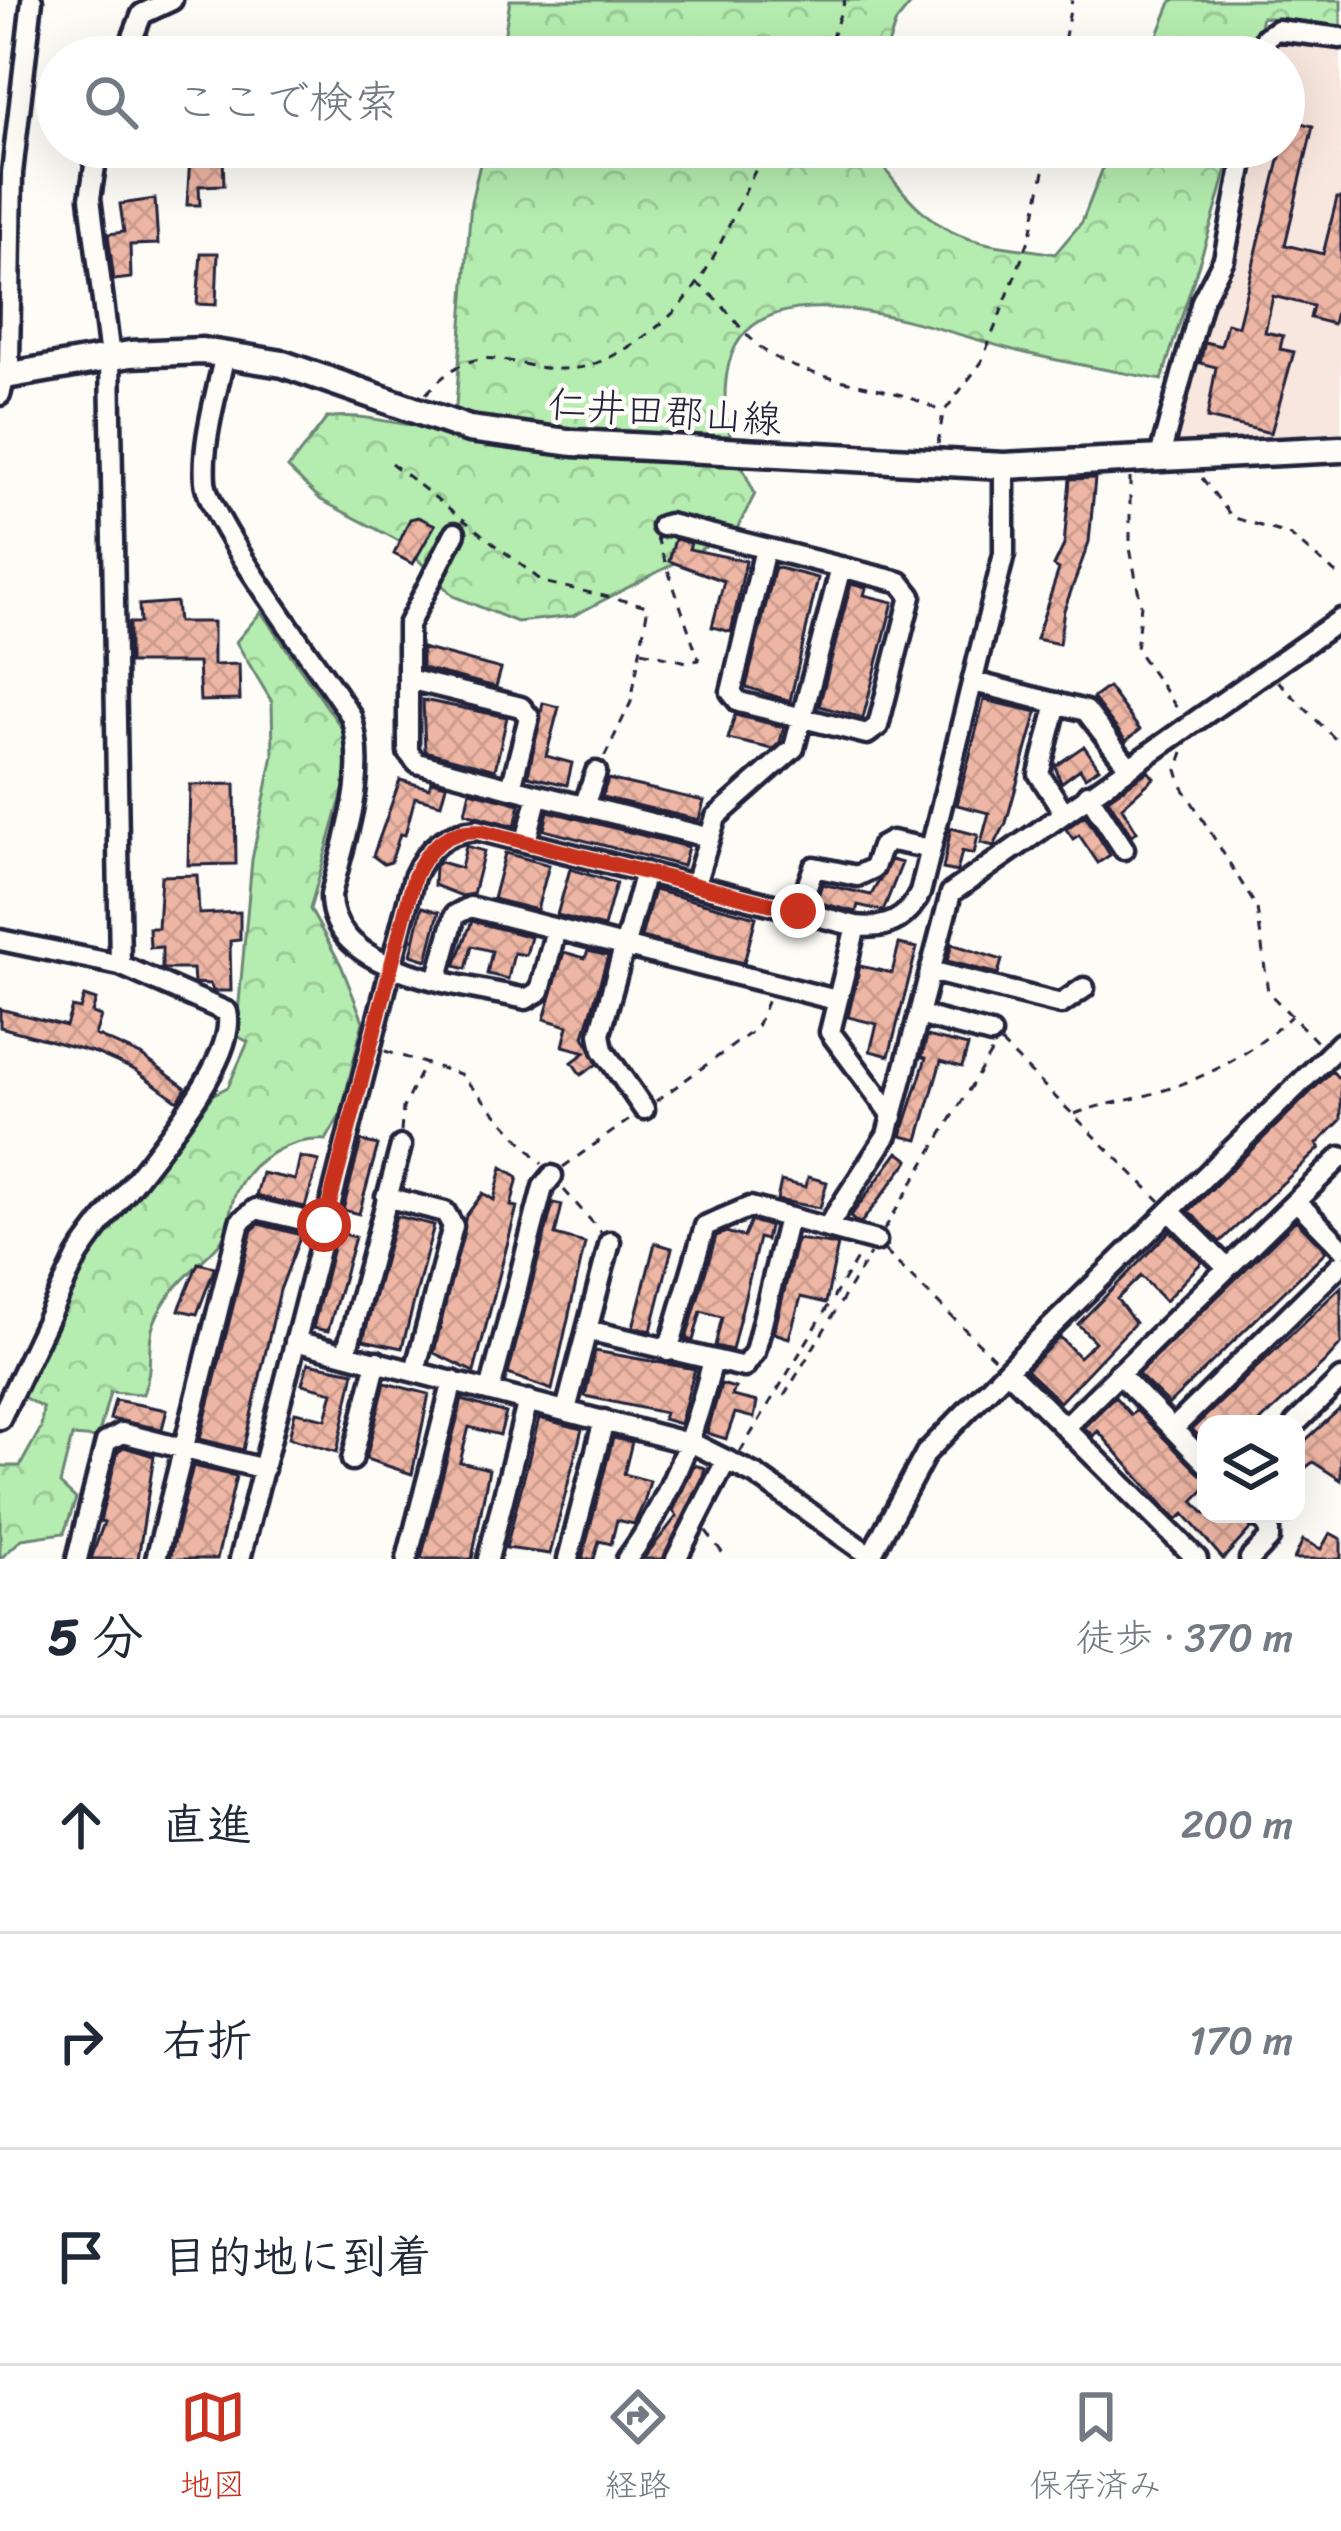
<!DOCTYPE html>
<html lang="ja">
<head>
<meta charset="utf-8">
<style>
	:root { --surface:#fff; --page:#f6f6f7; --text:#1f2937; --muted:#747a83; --line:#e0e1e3; --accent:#c8321e }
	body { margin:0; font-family:Sriracha,"Klee One",sans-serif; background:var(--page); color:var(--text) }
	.controls { position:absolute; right:36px; bottom:36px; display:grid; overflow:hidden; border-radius:24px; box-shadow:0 12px 48px #0002 }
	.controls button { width:108px; height:108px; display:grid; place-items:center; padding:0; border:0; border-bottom:3px solid var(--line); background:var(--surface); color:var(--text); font:60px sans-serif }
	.stop { position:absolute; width:36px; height:36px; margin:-27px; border:9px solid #c8321e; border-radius:50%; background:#fff }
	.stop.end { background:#c8321e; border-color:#fff; box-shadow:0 3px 12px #0008 }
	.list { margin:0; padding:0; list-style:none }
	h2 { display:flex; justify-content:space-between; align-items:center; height:156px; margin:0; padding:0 48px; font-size:51px }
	h2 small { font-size:39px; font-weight:400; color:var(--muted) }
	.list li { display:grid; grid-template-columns:78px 1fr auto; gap:36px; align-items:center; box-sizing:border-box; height:216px; padding:0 48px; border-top:3px solid var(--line) }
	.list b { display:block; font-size:45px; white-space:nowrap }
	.list em { font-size:39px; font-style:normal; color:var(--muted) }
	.icon { flex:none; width:66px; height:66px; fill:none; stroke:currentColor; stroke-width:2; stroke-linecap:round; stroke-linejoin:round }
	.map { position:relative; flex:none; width:1341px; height:1559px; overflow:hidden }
	.search { position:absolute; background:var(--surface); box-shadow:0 12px 48px #0002; left:36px; right:36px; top:36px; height:132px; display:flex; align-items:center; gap:30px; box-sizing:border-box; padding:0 42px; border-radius:66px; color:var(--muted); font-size:45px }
	.sheet { height:804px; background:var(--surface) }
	nav { display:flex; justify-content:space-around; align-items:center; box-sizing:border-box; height:168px; border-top:3px solid var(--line); background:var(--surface); font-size:33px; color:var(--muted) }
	nav a { display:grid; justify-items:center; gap:6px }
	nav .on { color:var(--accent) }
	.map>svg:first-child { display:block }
	.built { fill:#f8e7de }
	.forest { fill:url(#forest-crowns); stroke:#6c8775; stroke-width:3 }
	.building { fill:url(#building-cross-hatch); stroke:#22223b; stroke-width:3 }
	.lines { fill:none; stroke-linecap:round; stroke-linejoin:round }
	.minor-casing { stroke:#22223b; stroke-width:27 }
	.major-casing { stroke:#22223b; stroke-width:33 }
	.path { stroke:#22223b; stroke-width:3; stroke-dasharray:9 9; stroke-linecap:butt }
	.minor { stroke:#fdfcf7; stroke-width:18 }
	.major { stroke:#fdfcf7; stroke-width:24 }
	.route { stroke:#c8321e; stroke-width:15 }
	.labels { text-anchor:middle; stroke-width:9; stroke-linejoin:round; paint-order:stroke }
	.street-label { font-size:39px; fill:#22223b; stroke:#fdfcf7 }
</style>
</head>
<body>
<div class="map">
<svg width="1341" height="1559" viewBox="0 0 1341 1559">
	<defs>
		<pattern id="forest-crowns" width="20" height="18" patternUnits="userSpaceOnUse" patternTransform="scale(3)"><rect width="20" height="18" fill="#b5ecaf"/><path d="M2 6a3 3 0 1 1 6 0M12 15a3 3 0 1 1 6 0" fill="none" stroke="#9bca97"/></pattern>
		<pattern id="building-cross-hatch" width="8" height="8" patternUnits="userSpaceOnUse" patternTransform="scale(3)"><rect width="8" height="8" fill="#eeb6a4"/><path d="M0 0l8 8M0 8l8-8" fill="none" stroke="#cc9c8e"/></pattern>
	</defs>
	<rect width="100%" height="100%" fill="#fdfcf7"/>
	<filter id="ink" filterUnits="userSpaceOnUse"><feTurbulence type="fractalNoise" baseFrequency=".00833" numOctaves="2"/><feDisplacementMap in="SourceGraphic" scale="24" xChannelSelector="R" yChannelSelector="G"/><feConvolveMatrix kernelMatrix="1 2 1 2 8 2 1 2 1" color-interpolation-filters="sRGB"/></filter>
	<g filter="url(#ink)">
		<path class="built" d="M1279,36L1341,46V432L1179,442L1175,438L1207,307L1252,147H1284V57H1269Z"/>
		<path class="forest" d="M510,0H914L896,22L884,57H501Z
			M1172,0H1341V27L1262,17L1253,57H1149Z
			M484,147H876C880,165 888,174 900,188C950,247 982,242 1055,254L1082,222L1111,147H1232C1214,227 1185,301 1162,380C1114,371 1065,363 1017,351C945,333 757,257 729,363C717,414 733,450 755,494L738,527L698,551L573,616L517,622L453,596L401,542L321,500L288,468L327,418C374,410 418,438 455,419L471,202Z
			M261,612L343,730L348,773L310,909L341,965L363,1021L341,1114L326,1140C291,1138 252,1157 236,1192C229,1207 229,1233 218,1245C194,1271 168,1287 154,1323C145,1348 155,1363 143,1394L110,1392L98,1438L72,1436L60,1484L76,1499L64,1533L22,1539L0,1559V1466H20L41,1428L43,1408L18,1394L86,1252L204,1099L228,1087L248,1042L236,1035L252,860L273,755L272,702L236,642Z"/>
		<path class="building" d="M1289,120L1313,126L1285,245L1323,254L1337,198H1341V290L1333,324L1310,318L1313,306L1273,296L1265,332L1283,336L1280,349L1294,352L1271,433L1207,418L1216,367L1200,363L1205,342L1221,346L1227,323L1238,326Z
			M201,156L223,157L224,185L199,186L200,205H187L190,157Z
			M155,199L158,244L130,245L131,278L114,280L108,234L124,232L120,204Z
			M201,253H218L216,305L197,304Z
			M1095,478L1089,542L1064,610L1059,644L1036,639L1059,569L1054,566L1064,545L1070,479Z
			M418,517L435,525L413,564L394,554L410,519Z
			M675,539L691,543L689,549L746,561L731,632L712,627L724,581L669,561Z
			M775,567L818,578L790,701L746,687Z
			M851,584L866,588L864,595L893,602L863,718L819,706Z
			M176,602L178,622H213V665L239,664L240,700L200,701L198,663H129V623H140L139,605Z
			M422,648L501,669L496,687L422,668Z
			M1108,687L1140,730L1126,741L1093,698Z
			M423,700L507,717L495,770L425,751Z
			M984,700L1037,712L1006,823L994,846L981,843L989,813L957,805Z
			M543,703L559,707L546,756L572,763L567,785L528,776Z
			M735,715L784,727L780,742L773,749L728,739Z
			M1084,746L1099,768L1085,777L1080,769L1061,783L1055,766Z
			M1148,771L1154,778L1122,807L1137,832L1131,835L1108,799Z
			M608,779L704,801L699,820L602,797Z
			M400,780L429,788L431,781L446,785L441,804L415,797L405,835L400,834L391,862L384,864L373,856Z
			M235,784L236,864L188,865L190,785Z
			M470,791L520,804L515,826L465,813Z
			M548,811L688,847L683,866L544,830Z
			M1085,815L1110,855L1098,863L1079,835L1073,839L1066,829Z
			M951,828L978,835L974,854L962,851L957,872L943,869Z
			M466,846L484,851L473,894L462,896L434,885L435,866L440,862L461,868Z
			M505,853L549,865L537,910L493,899Z
			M891,860L902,863L883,911L858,905L856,912L816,902L822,884L871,895Z
			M570,869L616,883L604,927L557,915Z
			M197,875L199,914L240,912V940L230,941L231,991H213L210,984L194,983L193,969H162V947L150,948L149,928H158L161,876Z
			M654,890L756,917L744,963L641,937Z
			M422,907L439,912L427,960L411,955Z
			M472,921L531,937L526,955L514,953L508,979L487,974L492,951L472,946L466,969L455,966Z
			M899,944L917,948L889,1056L870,1051L877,1024L848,1017L860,966L892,973Z
			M952,944L1002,960L998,974L947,961Z
			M588,951L608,956L584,1036L597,1064L581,1075L572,1062L586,1052L563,1046L568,1026L544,1019L564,952L585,958Z
			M84,996L96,1000L92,1013L101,1016L95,1035L141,1055L186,1088L178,1101L135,1070L96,1053L0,1027V1009L66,1026L72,1007L80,1009Z
			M927,1036L968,1046L962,1067L941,1061L918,1140L901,1136L926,1058L922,1057Z
			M1332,1071L1341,1081V1120L1317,1144L1320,1148L1220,1242L1189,1211Z
			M361,1141L378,1145L359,1214L343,1210Z
			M898,1152L909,1160L861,1223L855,1221L850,1217Z
			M300,1157L319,1161L305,1207L256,1196L262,1173L295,1180Z
			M502,1167L518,1177L511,1206L517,1207L474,1372L434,1353L466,1216L483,1193L494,1200Z
			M808,1177L827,1182L820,1208L777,1200L781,1181L806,1187Z
			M553,1203L562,1205L555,1235L585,1243L552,1390L508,1374Z
			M396,1216L434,1225L402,1348L363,1340Z
			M1296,1220L1326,1251L1169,1404L1138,1374Z
			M751,1221L769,1226L766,1240L759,1238L732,1350L715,1346L722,1317L701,1311L693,1341L686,1339L716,1236L726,1232L744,1237Z
			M259,1224L301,1235L280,1290L243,1450L200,1439L252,1230Z
			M1170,1231L1202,1262L1165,1301L1141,1276L1117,1299L1135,1323L1060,1402L1026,1370L1060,1337L1079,1357L1095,1342L1078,1324Z
			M337,1232L355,1237L328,1331L313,1328Z
			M797,1239L838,1245L826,1303L801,1297L789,1338L774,1333Z
			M655,1243L672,1248L651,1331L633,1327Z
			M198,1263L215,1267L197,1314L179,1310Z
			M1341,1287V1344L1325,1362L1258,1424H1206L1200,1437L1192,1429Z
			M595,1351L695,1369L680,1424L663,1419L665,1413L585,1396Z
			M308,1363L354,1372L337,1452L289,1438L295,1412L326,1419L333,1392L302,1384Z
			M385,1383L429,1394L412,1474L366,1459Z
			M721,1384L735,1388L732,1396L757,1402L754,1418L735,1413L726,1439L707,1433Z
			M1115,1397L1131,1415L1136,1410L1206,1480V1488L1193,1501L1205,1514L1243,1515L1251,1528L1223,1559L1184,1514L1177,1520L1166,1509L1098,1431L1093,1436L1084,1427Z
			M115,1400L167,1410L162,1429L110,1419Z
			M462,1400L506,1413L500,1435L469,1427L460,1462L489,1469L472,1559H421Z
			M1341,1408V1480L1313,1462L1296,1475V1449Z
			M539,1418L582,1429L550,1554L506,1548Z
			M613,1438L632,1442L624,1474L650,1481L644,1503L634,1524L617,1520L611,1544L599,1541L594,1559H582Z
			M124,1447L154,1456L138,1559H91L104,1522L100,1521L118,1451Z
			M694,1465L705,1468L702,1479L663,1559H643L677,1516L673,1511Z
			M193,1466L236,1476L217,1559H170Z
			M1330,1533L1341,1539V1559H1294L1303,1540L1321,1549Z"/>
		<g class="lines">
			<g class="minor-casing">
				<path id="minor" d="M125,57L142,14L172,0
					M1261,57L1266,37L1277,30L1341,38
					M98,147L90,198L110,357L120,965
					M225,353C217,394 202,439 205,481C208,522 322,670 351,716C369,776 345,836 331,895C330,975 465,984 526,999L540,991L556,929
					M0,395L9,362L12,173L32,0
					M1159,460L1202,301L1224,259L1246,147
					M662,526L669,524L900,582L911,596L878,726L867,734L739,702L731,692L765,549
					M455,533L408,625V752L417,763L511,788
					M408,679L521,707L529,717L511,788L707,837
					M974,682L1086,711L1128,766
					M1057,703L1039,774L1063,811
					M1088,794L1124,849
					M584,806L596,772
					M526,841L538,795
					M695,884L716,817L794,748L841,567
					M798,912L814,867L857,876L874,868L881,847L892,841L931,849
					M856,926L830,1032L893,1117
					M0,940L120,965L227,1012C242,1069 107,1206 77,1257L0,1419
					M930,971L1061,1004L1084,988
					M438,977L455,915L470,907L836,1000
					M919,1015L991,1034
					M644,1109L603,1050L600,1034L645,872
					M386,1197L445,1212L453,1226L415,1371
					M1296,1201L1341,1247
					M1170,1211L1227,1268
					M828,1226L887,1135L951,893L1341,619
					M587,1330L744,1367L755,1352L788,1218
					M295,1341L696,1445L756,1475L875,1559
					M668,1351L705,1226L750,1207L876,1241
					M346,1353L401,1146
					M1118,1373L1206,1463
					M490,1391L543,1187L552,1176
					M566,1410L610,1242
					M1295,1424L1341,1379
					M1066,1426L1341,1157
					M1173,1429L1341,1264
					M352,1460L377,1361
					M871,1555L926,1453L1007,1370
					M77,1559L106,1442L122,1433L264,1469
					M156,1559L240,1222L256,1209L324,1225
					M240,1559L414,877C426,849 445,832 477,830L856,926C886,930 907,920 920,893L1004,554V466
					M407,1559L453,1381
					M488,1559L528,1400
					M568,1559L604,1420
					M627,1559C669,1503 695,1432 712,1364
					M676,1559L726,1461
					M1197,1559L1007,1370L1341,1043
					M1250,1559L1269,1539V1527L1256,1514"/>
			</g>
			<g class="major-casing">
				<path id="major" d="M0,377L130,354L202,351L283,364L469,429L574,443L1004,466L1341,449"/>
			</g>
			<path class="path" d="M825,57L845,0
				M1061,57L1072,0
				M696,283C727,302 741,337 771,355C822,386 889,381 941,412
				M426,394C485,328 509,376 577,368C608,365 658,330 679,307C721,261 736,198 769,147
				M938,444L943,413L981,363L1031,235L1049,147
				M391,463L543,582L648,606L631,702L603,760
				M1130,478V548L1141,605L1136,649L1179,711
				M1202,478L1232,517L1290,535L1341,578
				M642,651L687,662L699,660L657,538
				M1278,681L1341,745
				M1183,752L1177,770L1182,786L1257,908L1268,992L1320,1045
				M1001,1043L1160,1201
				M385,1051L460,1074L542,1164
				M656,1101L756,1029L769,997
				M1075,1114C1096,1105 1118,1103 1140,1097C1198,1082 1248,1058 1291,1016
				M401,1132L403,1108L425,1063
				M563,1167L633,1117
				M564,1190L601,1232
				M884,1230L994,1048
				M885,1251L994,1358
				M784,1396L870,1254
				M740,1452L859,1255
				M706,1531L727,1559"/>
			<use href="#minor" class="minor"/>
			<use href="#major" class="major"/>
		</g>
	</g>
	<g class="lines" filter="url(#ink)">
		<path class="route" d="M324,1225L414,878C427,847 448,829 482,831L798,911"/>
	</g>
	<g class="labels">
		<g class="street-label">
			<text transform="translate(665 411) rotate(4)" y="14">仁井田郡山線</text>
		</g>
	</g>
</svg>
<div class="controls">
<button><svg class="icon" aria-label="layers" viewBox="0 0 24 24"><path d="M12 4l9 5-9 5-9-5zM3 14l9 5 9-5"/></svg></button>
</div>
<div class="stop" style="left:324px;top:1225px"></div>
<div class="stop end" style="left:798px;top:911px"></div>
<div class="search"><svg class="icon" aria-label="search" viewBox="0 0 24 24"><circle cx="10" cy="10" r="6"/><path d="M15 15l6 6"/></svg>ここで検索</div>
</div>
<section class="sheet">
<h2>5 分<small>徒歩 · 370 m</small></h2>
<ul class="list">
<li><svg class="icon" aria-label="ahead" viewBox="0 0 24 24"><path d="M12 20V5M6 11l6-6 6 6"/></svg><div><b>直進</b></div><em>200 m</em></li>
<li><svg class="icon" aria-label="right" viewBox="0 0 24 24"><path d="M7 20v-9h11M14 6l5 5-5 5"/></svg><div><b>右折</b></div><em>170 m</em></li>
<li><svg class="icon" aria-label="arrive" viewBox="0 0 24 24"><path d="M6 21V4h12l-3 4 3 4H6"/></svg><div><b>目的地に到着</b></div></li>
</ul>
</section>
<nav>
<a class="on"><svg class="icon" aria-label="map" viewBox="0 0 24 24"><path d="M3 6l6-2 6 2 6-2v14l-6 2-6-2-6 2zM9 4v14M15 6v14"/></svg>地図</a>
<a><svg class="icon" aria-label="directions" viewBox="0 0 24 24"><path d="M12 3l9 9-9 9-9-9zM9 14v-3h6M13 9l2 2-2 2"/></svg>経路</a>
<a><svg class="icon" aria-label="saved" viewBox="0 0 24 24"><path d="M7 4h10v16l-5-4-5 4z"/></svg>保存済み</a>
</nav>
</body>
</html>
